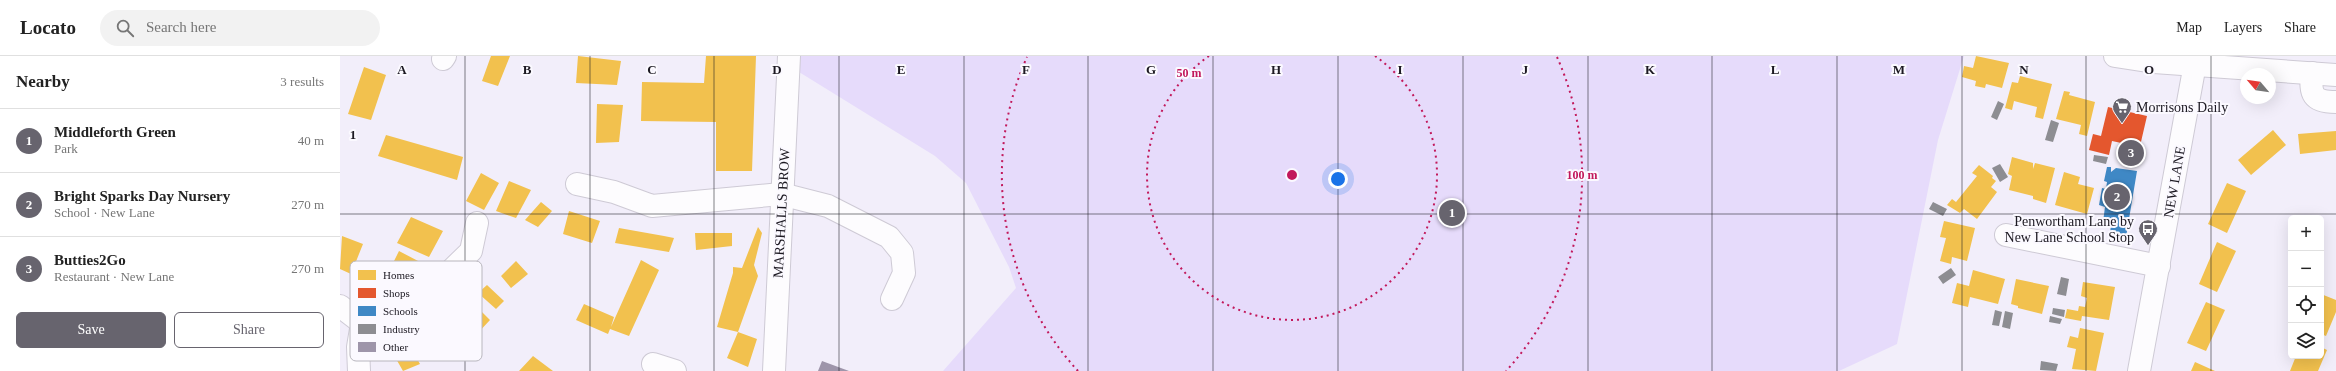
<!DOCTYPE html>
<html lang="en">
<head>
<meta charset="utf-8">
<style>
	:root { --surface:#fff; --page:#f2f2f2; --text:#222; --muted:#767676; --line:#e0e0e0; --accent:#67646e }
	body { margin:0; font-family:"Times New Roman",serif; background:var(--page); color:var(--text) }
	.controls { position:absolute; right:12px; bottom:12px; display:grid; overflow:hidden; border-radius:6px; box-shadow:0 4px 16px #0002 }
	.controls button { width:36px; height:36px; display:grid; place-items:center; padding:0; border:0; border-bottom:1px solid var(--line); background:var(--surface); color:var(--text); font:20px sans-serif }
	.compass { position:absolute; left:1900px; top:12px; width:36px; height:36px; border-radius:50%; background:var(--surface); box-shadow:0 4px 16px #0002; rotate:299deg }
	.you { position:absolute; left:998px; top:123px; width:14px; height:14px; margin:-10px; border:3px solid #fff; border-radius:50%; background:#1a73e8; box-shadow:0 0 0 6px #1a73e833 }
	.badge { display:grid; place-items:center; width:26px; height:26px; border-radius:50%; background:var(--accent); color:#fff; font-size:13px; font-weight:700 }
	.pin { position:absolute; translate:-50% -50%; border:2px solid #fff; box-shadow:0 1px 4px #0006 }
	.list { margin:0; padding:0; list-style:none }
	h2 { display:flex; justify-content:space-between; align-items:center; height:52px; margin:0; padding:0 16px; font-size:17px }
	h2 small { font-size:13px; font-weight:400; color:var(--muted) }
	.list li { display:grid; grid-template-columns:26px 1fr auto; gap:12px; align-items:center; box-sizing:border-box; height:64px; padding:0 16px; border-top:1px solid var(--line) }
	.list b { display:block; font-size:15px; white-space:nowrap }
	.list p { margin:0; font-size:13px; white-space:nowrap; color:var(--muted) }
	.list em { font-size:13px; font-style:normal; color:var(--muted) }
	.actions { display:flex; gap:8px; padding:12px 16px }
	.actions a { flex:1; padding:9px 0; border:1px solid var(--accent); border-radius:6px; text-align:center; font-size:14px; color:var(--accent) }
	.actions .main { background:var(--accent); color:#fff }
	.icon { flex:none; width:22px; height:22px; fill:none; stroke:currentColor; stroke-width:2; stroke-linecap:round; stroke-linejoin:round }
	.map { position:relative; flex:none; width:1996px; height:315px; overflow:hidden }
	header { display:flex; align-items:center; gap:24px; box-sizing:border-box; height:56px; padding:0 20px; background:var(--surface); border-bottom:1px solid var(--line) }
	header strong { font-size:19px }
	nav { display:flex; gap:22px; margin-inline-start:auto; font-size:14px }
	.search { width:280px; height:36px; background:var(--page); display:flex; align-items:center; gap:10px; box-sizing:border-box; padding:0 14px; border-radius:22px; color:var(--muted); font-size:15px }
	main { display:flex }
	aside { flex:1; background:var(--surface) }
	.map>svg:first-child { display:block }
	.green { fill:#e6dbfb }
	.homes { fill:#f2c14e }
	.shops { fill:#e4572e }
	.schools { fill:#3f88c5 }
	.industry { fill:#8d8d92 }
	.building { fill:#9e95aa }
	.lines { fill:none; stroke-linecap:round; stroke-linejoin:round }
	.minor-casing { stroke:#cecad5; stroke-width:24 }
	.tertiary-casing { stroke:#cecad5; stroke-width:24 }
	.secondary-casing { stroke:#cecad5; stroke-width:24 }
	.minor { stroke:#fdfcfe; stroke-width:22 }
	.tertiary { stroke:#fdfcfe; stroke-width:22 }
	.secondary { stroke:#fdfcfe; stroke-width:22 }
	.grid { fill:none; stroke:#1c1922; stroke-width:1; stroke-opacity:0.55 }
	.ring { fill:none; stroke:#c2185b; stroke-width:2; stroke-dasharray:2 4 }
	.labels { text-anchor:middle; stroke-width:4; stroke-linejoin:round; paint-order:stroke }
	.poi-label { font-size:14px; fill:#1c1922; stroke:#fbf9ff; text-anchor:start }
	.street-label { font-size:14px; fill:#1c1922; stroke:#fbf9ff }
	.key { fill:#fbf9ff; stroke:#b8b6bd; stroke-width:1 }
	.key-label { font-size:11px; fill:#1c1922 }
	.grid-label { font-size:13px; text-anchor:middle; font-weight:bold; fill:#1c1922; stroke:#fbf9ff; stroke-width:4; stroke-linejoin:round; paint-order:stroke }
	.centre { fill:#c2185b; stroke:#fbf9ff; stroke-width:2 }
	.ring-label { font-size:12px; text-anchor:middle; font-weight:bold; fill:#c2185b; stroke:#fbf9ff; stroke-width:4; stroke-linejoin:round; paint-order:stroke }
</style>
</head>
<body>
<header>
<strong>Locato</strong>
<div class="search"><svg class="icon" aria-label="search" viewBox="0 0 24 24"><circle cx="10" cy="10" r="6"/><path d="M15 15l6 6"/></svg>Search here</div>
<nav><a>Map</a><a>Layers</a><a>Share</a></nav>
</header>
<main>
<aside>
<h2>Nearby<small>3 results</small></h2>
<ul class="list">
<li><span class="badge">1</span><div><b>Middleforth Green</b><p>Park</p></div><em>40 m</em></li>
<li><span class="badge">2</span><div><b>Bright Sparks Day Nursery</b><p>School · New Lane</p></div><em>270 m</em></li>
<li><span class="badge">3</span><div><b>Butties2Go</b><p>Restaurant · New Lane</p></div><em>270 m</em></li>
</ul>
<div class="actions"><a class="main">Save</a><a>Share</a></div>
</aside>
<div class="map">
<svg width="1996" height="315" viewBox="0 0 1996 315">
	<rect width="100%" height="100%" fill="#f2eefa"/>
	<path class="green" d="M461,0H1624L1598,84L1557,288L1499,315H603L676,232L669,211L626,127L595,100L459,16Z"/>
	<path class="homes" d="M151,0H170L158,30L142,25Z
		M238,0L281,5L277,29L236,27Z
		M366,0H416L412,115H376V66L301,65L302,26L364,27Z
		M1636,0L1669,7L1662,32L1646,28L1645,32L1635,30L1636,25L1622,21L1624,10L1633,12Z
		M24,11L46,19L31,64L8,58Z
		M1680,20L1712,28L1703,63L1695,61L1697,51L1674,45L1672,54L1665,52L1672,26L1678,27Z
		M1724,35L1730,36L1729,39L1755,46L1747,80L1739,78L1741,69L1716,63Z
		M257,48L283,49L279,86L256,87Z
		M1933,74L1946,89L1911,119L1898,104Z
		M1996,75V94L1960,98L1958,78Z
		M46,79L123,101L117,124L38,100Z
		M1672,101L1693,107V113L1695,107L1715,112L1706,147L1693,143V140L1669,134L1672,120L1668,118Z
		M1639,109L1653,120L1652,122L1656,125L1651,131L1657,136L1637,163L1624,153L1620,157L1607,149L1612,143L1616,146L1637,120L1632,117Z
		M1724,116L1740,121L1738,128L1754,132L1747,158L1715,149Z
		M141,117L159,127L144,154L126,145Z
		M169,125L191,134L176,162L156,155Z
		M1887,127L1906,135L1887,177L1868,168Z
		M201,146L212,155L198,171L185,164Z
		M229,155L260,165L252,187L223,178Z
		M71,161L103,175L89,201L57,187Z
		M1604,165L1635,172L1627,205L1612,201L1611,208L1600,205L1606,182L1600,181Z
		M418,171L422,177L414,209L418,220L398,276L377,271L393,217V211L402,212Z
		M279,172L324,180L334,182L329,196L275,187Z
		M355,177H392V190L356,194Z
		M2,180L23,188L11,218L0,213Z
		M1877,186L1896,195L1877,236L1859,228Z
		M59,195L80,206L76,220L53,207Z
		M301,204L319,214L289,280L270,273L268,278L236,264L244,248L274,261L271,271Z
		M176,205L188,218L171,232L161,220Z
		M1633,214L1665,223L1658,248L1630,241L1628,251L1612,247L1617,227L1629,230Z
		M1676,223L1709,230L1702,258L1678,252V250L1671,248Z
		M1743,226L1775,231L1769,264L1742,260L1741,265L1725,262L1727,253L1738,255L1739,250L1745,251L1747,242L1741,240Z
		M147,229L164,245L156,253L138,237Z
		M1981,238L1996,244V256L1986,280L1981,278Z
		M1866,246L1885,254L1866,295L1847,287Z
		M135,249L150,264L136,279L122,262Z
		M1740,272L1764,277L1756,315L1732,313L1736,293L1727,291L1730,280L1738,282Z
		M398,276L417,283L408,311L387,302Z
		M1981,291L1987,294L1978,315H1950L1956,300H1981Z
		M72,294L80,308L63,315L55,301Z
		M193,300L213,315H179Z
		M1855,306L1875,315H1851Z"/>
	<path class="shops" d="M1768,51L1807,60L1797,103L1783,100L1786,88L1772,85L1769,99L1749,94L1753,78L1761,80Z"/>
	<path class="schools" d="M1767,111H1771V116L1776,112L1797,115L1786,181L1770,179L1771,167L1763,166L1765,151L1759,149L1762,132L1766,133L1767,126L1764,125Z"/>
	<path class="industry" d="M1658,45L1664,48L1657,64L1651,61Z
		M1711,64L1719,67L1713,86L1705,84Z
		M1754,99L1768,101L1766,108L1753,105Z
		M1660,108L1668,121L1660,126L1652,112Z
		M1593,146L1607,153L1603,160L1589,153Z
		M1611,212L1616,219L1603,228L1598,221Z
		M1721,221L1729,223L1726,240L1717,238Z
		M1713,252L1725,254L1724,261L1712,258Z
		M1655,254L1662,256L1659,270L1652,269Z
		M1665,255L1673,257L1670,273L1662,271Z
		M1710,260L1722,263L1720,268L1709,266Z
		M1701,305L1718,308L1716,315L1700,314Z"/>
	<path class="building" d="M482,305L509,315H478Z"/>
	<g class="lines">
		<g class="minor-casing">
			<path id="minor" d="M103,3L105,0
				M1972,17C1970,38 1972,46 1996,46
				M237,128L274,136L312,150L441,138L488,150L549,181L562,197L564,217L552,243
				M1666,179L1819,210
				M0,250L22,267L18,291L19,315
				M22,267L55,259L89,236L131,195L137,167
				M313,308L335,315"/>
		</g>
		<g class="tertiary-casing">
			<path id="tertiary" d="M434,315L449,0
				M1799,315L1855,8"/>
		</g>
		<g class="secondary-casing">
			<path id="secondary" d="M1775,0L1814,6L1996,19"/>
		</g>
		<use href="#minor" class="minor"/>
		<use href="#tertiary" class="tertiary"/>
		<use href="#secondary" class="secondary"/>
	</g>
	<path class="grid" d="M125,0V315M250,0V315M374,0V315M499,0V315M624,0V315M748,0V315M873,0V315M998,0V315M1123,0V315M1248,0V315M1372,0V315M1497,0V315M1622,0V315M1746,0V315M1871,0V315M0,158H1996"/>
	<g class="ring">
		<path d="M1035 0A145 145 0 1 1 869 0"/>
		<path d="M738 315A290 290 0 0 1 687 1M1217 1A290 290 0 0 1 1166 315"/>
	</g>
	<defs>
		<g id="supermarket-pin" transform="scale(1)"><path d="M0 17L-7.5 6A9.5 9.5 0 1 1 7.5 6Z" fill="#67646e" stroke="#fbf9ff"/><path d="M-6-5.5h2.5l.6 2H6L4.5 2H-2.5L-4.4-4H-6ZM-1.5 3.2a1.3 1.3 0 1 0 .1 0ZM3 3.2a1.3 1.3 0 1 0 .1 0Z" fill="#fff"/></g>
		<g id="bus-pin" transform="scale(1)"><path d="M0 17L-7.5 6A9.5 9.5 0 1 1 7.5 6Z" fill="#67646e" stroke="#fbf9ff"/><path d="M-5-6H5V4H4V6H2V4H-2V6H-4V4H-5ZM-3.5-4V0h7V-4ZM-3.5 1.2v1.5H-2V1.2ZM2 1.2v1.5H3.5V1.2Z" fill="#fff"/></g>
	</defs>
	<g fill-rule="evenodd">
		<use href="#supermarket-pin" x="1782" y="51"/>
		<use href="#bus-pin" x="1808" y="173"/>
	</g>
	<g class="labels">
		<g class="poi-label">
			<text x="1796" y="56">Morrisons Daily</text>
			<text x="1794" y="170" text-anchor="end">Penwortham Lane by<tspan x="1794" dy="16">New Lane School Stop</tspan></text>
		</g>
		<g class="street-label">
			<text transform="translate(1834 126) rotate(-80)" y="5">NEW LANE</text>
			<text transform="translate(441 157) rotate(-87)" y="5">MARSHALLS BROW</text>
		</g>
	</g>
	<rect x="10" y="205" width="132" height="100" rx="6" class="key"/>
	<rect x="18" y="214" width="18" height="10" fill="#f2c14e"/>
	<rect x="18" y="232" width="18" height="10" fill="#e4572e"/>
	<rect x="18" y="250" width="18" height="10" fill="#3f88c5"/>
	<rect x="18" y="268" width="18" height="10" fill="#8d8d92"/>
	<rect x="18" y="286" width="18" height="10" fill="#9e95aa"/>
	<g class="key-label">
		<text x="43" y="223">Homes</text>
		<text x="43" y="241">Shops</text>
		<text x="43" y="259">Schools</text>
		<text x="43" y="277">Industry</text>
		<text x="43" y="295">Other</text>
	</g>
	<g class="grid-label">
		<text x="62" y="18">A</text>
		<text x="187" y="18">B</text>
		<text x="312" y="18">C</text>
		<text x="437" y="18">D</text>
		<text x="561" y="18">E</text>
		<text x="686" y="18">F</text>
		<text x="811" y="18">G</text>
		<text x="936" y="18">H</text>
		<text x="1060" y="18">I</text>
		<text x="1185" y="18">J</text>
		<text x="1310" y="18">K</text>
		<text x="1435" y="18">L</text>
		<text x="1559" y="18">M</text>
		<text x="1684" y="18">N</text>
		<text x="1809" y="18">O</text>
		<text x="13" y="83">1</text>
	</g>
	<circle cx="952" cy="119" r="6" class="centre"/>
	<g class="ring-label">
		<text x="849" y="21">50 m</text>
		<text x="1242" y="123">100 m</text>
	</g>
</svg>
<div class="controls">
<button>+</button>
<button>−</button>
<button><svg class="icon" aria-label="locate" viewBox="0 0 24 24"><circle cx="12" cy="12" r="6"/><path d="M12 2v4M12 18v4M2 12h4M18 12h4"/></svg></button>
<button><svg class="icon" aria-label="layers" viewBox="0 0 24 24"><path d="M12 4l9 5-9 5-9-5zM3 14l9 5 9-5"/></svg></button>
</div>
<svg class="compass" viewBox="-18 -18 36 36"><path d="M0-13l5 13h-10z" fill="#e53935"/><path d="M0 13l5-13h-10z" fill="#767676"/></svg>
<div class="you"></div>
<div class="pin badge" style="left:1112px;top:157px">1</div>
<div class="pin badge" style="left:1777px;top:141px">2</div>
<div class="pin badge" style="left:1791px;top:97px">3</div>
</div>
</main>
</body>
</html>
